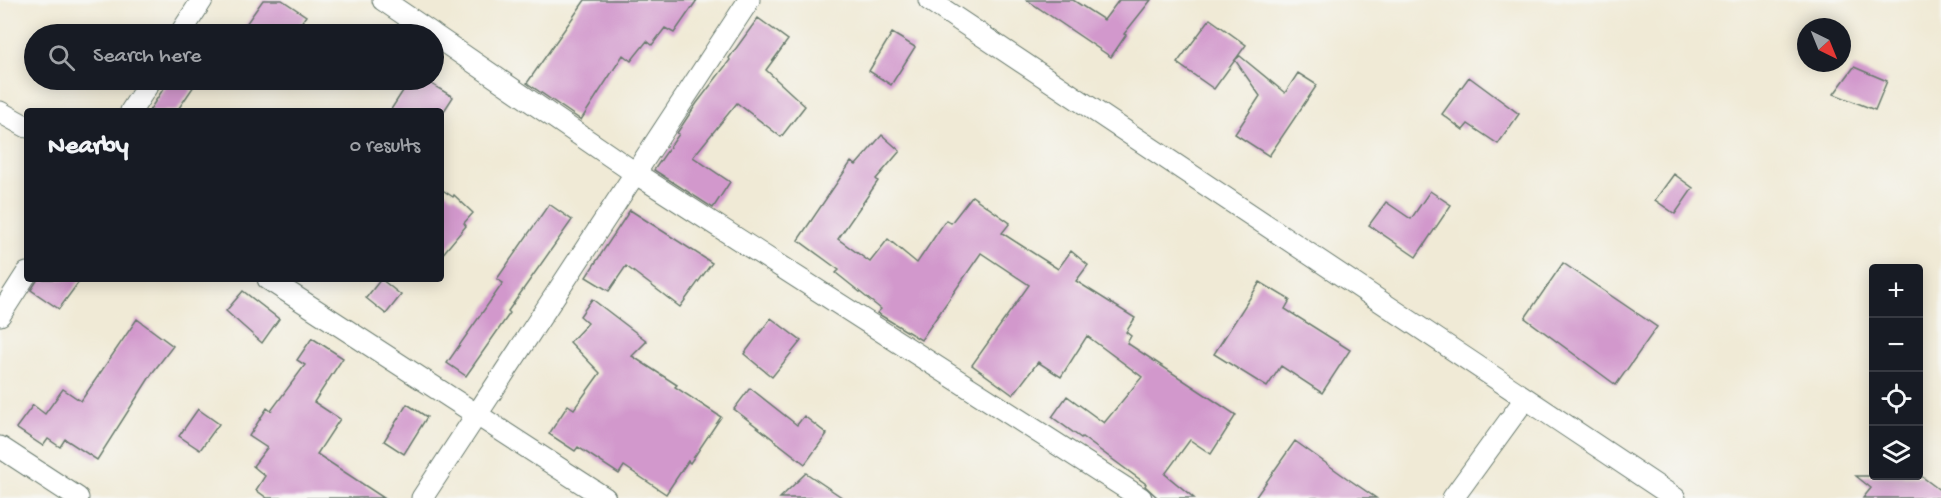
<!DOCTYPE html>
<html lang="en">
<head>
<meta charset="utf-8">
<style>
	:root { --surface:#171b24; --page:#242831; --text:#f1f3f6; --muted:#9ea1a6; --line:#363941 }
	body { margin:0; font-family:"Gochi Hand",sans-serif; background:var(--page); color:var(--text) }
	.controls { position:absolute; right:18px; bottom:18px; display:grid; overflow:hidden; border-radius:6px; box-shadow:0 3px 15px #0003 }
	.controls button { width:54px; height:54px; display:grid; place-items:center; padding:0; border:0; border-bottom:2px solid var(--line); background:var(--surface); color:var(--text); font:30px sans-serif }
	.compass { position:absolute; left:1797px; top:18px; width:54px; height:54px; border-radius:50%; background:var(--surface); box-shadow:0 3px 15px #0003; rotate:137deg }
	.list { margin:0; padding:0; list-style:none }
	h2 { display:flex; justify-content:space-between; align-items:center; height:78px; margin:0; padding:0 24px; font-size:26px }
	h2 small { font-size:20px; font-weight:400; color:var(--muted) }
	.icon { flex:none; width:33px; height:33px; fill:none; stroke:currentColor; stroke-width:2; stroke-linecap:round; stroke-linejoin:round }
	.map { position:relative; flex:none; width:1941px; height:498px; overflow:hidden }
	.search { position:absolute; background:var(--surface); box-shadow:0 3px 15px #0003; left:24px; top:24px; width:420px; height:66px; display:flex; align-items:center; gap:15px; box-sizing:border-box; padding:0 21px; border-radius:33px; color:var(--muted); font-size:22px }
	.panel { position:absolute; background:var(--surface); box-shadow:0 3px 15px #0003; left:24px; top:108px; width:420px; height:174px; border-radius:6px }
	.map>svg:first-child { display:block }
	.building { fill:#d298cc }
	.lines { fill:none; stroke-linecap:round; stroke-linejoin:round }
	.street-casing { stroke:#687a6d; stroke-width:23 }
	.street { stroke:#fff; stroke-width:21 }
</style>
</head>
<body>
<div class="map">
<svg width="1941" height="498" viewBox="0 0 1941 498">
	<rect width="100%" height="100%" fill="#f6f6f2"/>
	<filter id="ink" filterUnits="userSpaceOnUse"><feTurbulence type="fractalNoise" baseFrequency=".0167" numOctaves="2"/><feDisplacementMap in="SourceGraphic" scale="12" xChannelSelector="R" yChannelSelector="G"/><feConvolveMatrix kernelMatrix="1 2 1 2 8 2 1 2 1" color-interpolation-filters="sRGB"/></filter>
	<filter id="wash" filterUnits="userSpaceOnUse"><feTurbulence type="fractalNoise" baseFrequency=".008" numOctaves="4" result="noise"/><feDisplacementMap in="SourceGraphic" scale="24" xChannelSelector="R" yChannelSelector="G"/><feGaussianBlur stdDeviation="1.35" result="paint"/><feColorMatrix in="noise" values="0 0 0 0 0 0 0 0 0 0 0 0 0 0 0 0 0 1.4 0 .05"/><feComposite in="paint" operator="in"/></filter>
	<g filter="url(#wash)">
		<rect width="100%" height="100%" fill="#f0ead6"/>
		<g id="blocks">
			<path class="building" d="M263,0H282L306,16L293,34H239Z
				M585,0H697L674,33L665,28L652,45L647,41L631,61L623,55L581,120L527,83Z
				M1027,0H1073L1104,20L1119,0H1151L1124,34L1126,35L1111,57Z
				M758,18L788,40L766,70L805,106L781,137L737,103L693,157L730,182L713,208L654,170L679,134L677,133L697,103L730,60L729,58Z
				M1210,19L1246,45L1214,89L1177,63Z
				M892,33L915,47L891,85L869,71Z
				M1240,56L1285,93L1298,73L1317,85L1269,156L1235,134L1260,96L1235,60Z
				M1854,67L1887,81L1875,110L1834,94Z
				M1469,77L1519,114L1498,144L1468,124L1463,130L1442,114Z
				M169,80H198L177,111H149Z
				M410,80H425L453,97L444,111H390Z
				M882,135L900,151L876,179L878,181L838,239L870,262L888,239L917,263L946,220L951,223L972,196L1010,223L1002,233L1058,269L1071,251L1088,265L1076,281L1135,318L1126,332L1131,336L1127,343L1236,415L1211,454L1190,440L1165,474L1194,498H1158L1145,486L1146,484L1082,437L1081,438L1052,417L1067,396L1104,423L1142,377L1087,336L1061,377L1038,362L1013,395L972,365L1029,285L981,253L921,340L877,313L881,309L836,273L839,270L798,240L851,162L856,165Z
				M1674,174L1693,188L1675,214L1655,200Z
				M441,189L453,197L454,195L473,213L464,223L466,226L441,256Z
				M1430,191L1451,205L1416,257L1369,225L1386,202L1411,219Z
				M549,204L572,220L508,311L510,313L466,376L447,363L503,283L497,279Z
				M630,210L712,263L680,307L626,266L609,291L586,277Z
				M1563,263L1657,327L1616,385L1525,318Z
				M38,279H81L59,309L31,290Z
				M381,279L401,295L386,314L366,298Z
				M1260,282L1290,300L1285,309L1350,350L1322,393L1281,366L1267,387L1214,354Z
				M243,291L279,319L262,343L226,311Z
				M592,299L647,341L632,356L677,385L675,387L721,417L690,463L688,461L666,494L624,466L619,474L578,447L575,451L549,434L568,405L574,409L600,373L570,342L588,323L580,316Z
				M771,318L801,341L772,377L744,354Z
				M137,319L173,346L153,372L97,460L65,439L60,447L48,439L43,446L16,428L33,405L45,414L63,389L81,401Z
				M312,338L343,358L314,402L340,419L317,454L384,498H267L256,490L265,476L253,466L267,448L249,436L267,408L271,411L305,365L297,360Z
				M750,388L797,425L804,416L827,434L805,464L734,409Z
				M407,404L427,417L404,454L384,441Z
				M198,409L219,424L200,450L179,436Z
				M1295,441L1341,474L1376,498H1255Z
				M806,473L843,498H780Z
				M1856,476H1921L1941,491V498H1863L1871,488Z"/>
		</g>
	</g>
	<g filter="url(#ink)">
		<use href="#blocks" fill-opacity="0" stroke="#687a6d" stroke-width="1.5"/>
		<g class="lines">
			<g class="street-casing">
				<path id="street" d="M383,0L433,34
					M929,0L1675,498
					M180,34L202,0
					M434,35L635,173L1141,498
					M131,111L151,80
					M0,112L27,127
					M268,279L605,498
					M0,315L27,273
					M0,447L78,498
					M422,498L749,0
					M1453,498L1525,399"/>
			</g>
			<use href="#street" class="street"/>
		</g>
	</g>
</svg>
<div class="controls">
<button>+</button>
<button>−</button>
<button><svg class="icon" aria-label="locate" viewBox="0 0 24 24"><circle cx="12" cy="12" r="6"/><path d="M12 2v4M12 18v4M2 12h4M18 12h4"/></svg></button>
<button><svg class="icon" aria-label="layers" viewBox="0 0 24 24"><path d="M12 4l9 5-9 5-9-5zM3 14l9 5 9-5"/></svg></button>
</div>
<svg class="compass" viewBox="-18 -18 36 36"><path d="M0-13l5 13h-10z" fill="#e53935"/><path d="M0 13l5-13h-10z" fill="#9ea1a6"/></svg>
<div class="search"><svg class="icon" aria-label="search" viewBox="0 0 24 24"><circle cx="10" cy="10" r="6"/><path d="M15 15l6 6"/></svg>Search here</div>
<section class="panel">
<h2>Nearby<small>0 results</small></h2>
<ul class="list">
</ul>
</section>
</div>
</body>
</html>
